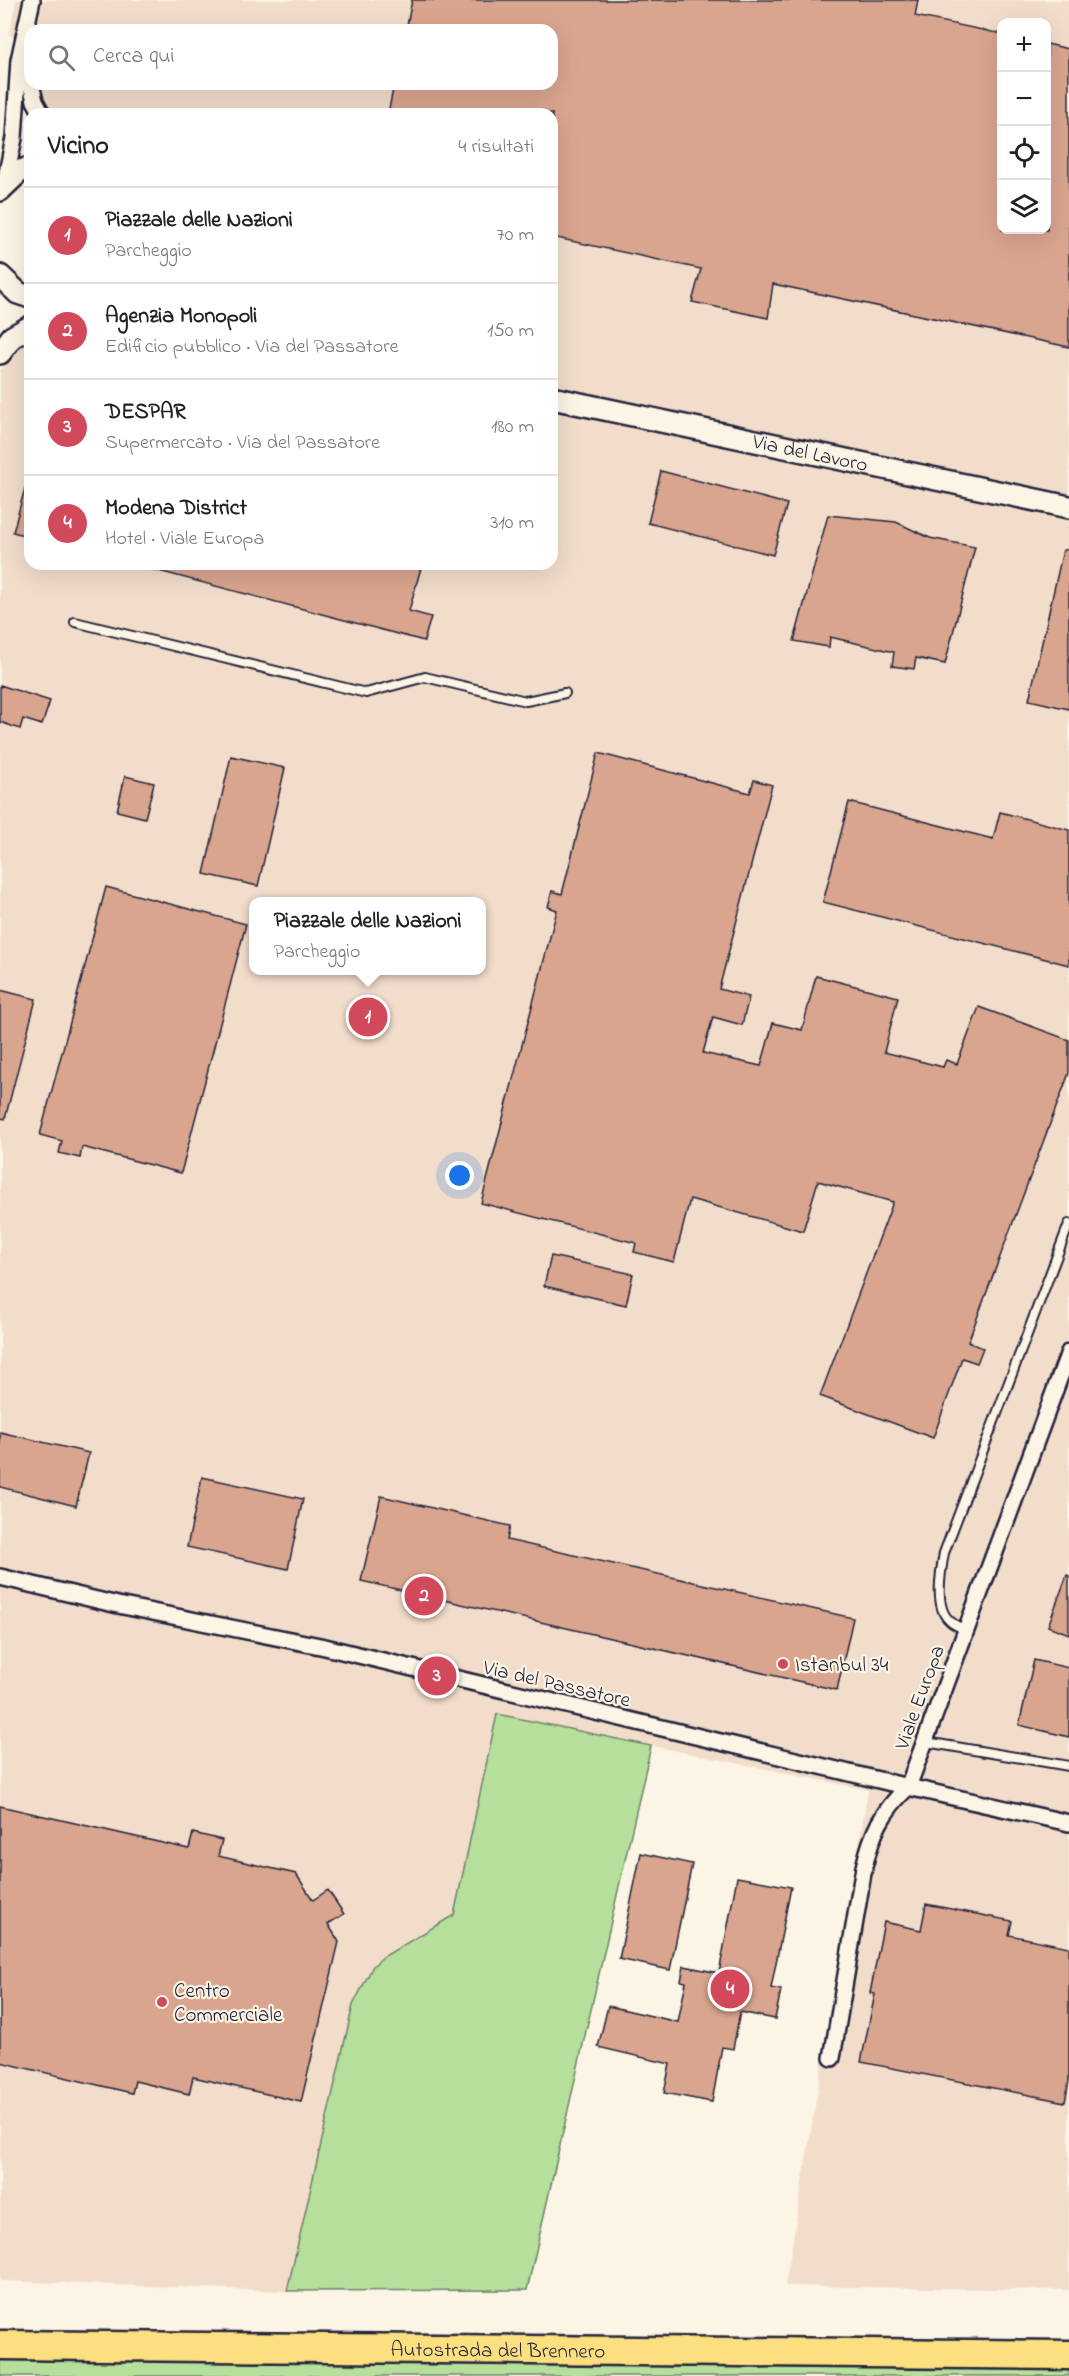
<!DOCTYPE html>
<html lang="it">
<head>
<meta charset="utf-8">
<style>
	:root { --surface:#fff; --page:#f2f2f2; --text:#222; --muted:#767676; --line:#e0e0e0; --accent:#d1495b }
	body { margin:0; font-family:"Indie Flower",sans-serif; background:var(--page); color:var(--text) }
	.controls { position:absolute; right:18px; top:18px; display:grid; overflow:hidden; border-radius:12px; box-shadow:0 6px 24px #0002 }
	.controls button { width:54px; height:54px; display:grid; place-items:center; padding:0; border:0; border-bottom:2px solid var(--line); background:var(--surface); color:var(--text); font:30px sans-serif }
	.you { position:absolute; left:460px; top:1176px; width:21px; height:21px; margin:-15px; border:4px solid #fff; border-radius:50%; background:#1a73e8; box-shadow:0 0 0 9px #1a73e833 }
	.badge { display:grid; place-items:center; width:39px; height:39px; border-radius:50%; background:var(--accent); color:#fff; font-size:20px; font-weight:700 }
	.pin { position:absolute; translate:-50% -50%; border:3px solid #fff; box-shadow:0 2px 6px #0006 }
	.popup { position:absolute; left:249px; top:897px; width:237px; height:78px; box-sizing:border-box; display:grid; place-content:center; border-radius:12px; background:var(--surface); filter:drop-shadow(0 2px 4px #0005); font-size:20px; white-space:nowrap; color:var(--muted) }
	.popup b { font-size:22px; color:var(--text) }
	.popup::after { content:''; position:absolute; left:50%; top:100%; margin-left:-12px; border:12px solid transparent; border-top-color:var(--surface) }
	.list { margin:0; padding:0; list-style:none }
	h2 { display:flex; justify-content:space-between; align-items:center; height:78px; margin:0; padding:0 24px; font-size:26px }
	h2 small { font-size:20px; font-weight:400; color:var(--muted) }
	.list li { display:grid; grid-template-columns:39px 1fr auto; gap:18px; align-items:center; box-sizing:border-box; height:96px; padding:0 24px; border-top:2px solid var(--line) }
	.list b { display:block; font-size:22px; white-space:nowrap }
	.list p { margin:0; font-size:20px; white-space:nowrap; color:var(--muted) }
	.list em { font-size:20px; font-style:normal; color:var(--muted) }
	.icon { flex:none; width:33px; height:33px; fill:none; stroke:currentColor; stroke-width:2; stroke-linecap:round; stroke-linejoin:round }
	.map { position:relative; flex:none; width:1069px; height:2376px; overflow:hidden }
	.search { position:absolute; background:var(--surface); box-shadow:0 6px 24px #0002; left:24px; top:24px; width:534px; height:66px; display:flex; align-items:center; gap:15px; box-sizing:border-box; padding:0 21px; border-radius:18px; color:var(--muted); font-size:22px }
	.panel { position:absolute; background:var(--surface); box-shadow:0 6px 24px #0002; left:24px; top:108px; width:534px; height:462px; border-radius:18px }
	.map>svg:first-child { display:block }
	.built { fill:#f2ddcb; fill-rule:evenodd }
	.green { fill:#b6df9b; stroke:#6c806b; stroke-width:1.5 }
	.building { fill:#d9a58e; stroke:#22223b; stroke-width:1.5 }
	.lines { fill:none; stroke-linecap:round; stroke-linejoin:round }
	.lane-casing { stroke:#22223b; stroke-width:12 }
	.street-casing { stroke:#22223b; stroke-width:20 }
	.secondary-casing { stroke:#22223b; stroke-width:26 }
	.highway-casing { stroke:#22223b; stroke-width:33 }
	.lane { stroke:#fcf5e5; stroke-width:8 }
	.street { stroke:#fcf5e5; stroke-width:15 }
	.secondary { stroke:#fcf5e5; stroke-width:21 }
	.highway { stroke:#fce080; stroke-width:28 }
	.poi-dot { fill:#d1495b; stroke:#fcf5e5; stroke-width:2 }
	.labels { text-anchor:middle; stroke-width:4.5; stroke-linejoin:round; paint-order:stroke }
	.street-label { font-size:21px; fill:#22223b; stroke:#fcf5e5 }
	.poi-label { font-size:21px; fill:#22223b; stroke:#fcf5e5; text-anchor:start }
</style>
</head>
<body>
<div class="map">
<svg width="1069" height="2376" viewBox="0 0 1069 2376">
	<rect width="100%" height="100%" fill="#fcf5e5"/>
	<filter id="ink" filterUnits="userSpaceOnUse"><feTurbulence type="fractalNoise" baseFrequency=".0167" numOctaves="2"/><feDisplacementMap in="SourceGraphic" scale="12" xChannelSelector="R" yChannelSelector="G"/><feConvolveMatrix kernelMatrix="1 2 1 2 8 2 1 2 1" color-interpolation-filters="sRGB"/></filter>
	<g filter="url(#ink)">
		<path class="built" d="M16,0H1069V2290L785,2286L868,1790L497,1714L454,1915L383,1957L353,2005L287,2291L0,2281V370L23,345L30,342V564H552V114H51L39,84H552V30H30V39L9,35ZM1002,22H1046V230H1002ZM254,902H482V970H254Z"/>
		<path class="green" d="M497,1714L651,1746L527,2290L287,2291L353,2005L373,1966L383,1957L454,1915Z
			M0,2360L1069,2370V2376H0Z"/>
		<path class="building" d="M412,0H918L915,16L1002,34V230H1047V44L1069,49V347L773,284L768,318L692,302L701,269L552,237V114H388L394,84H552V30H406Z
			M661,471L787,504L773,555L648,523Z
			M25,488H30V537L13,532Z
			M828,515L896,522L930,538L975,547L945,664L916,658L914,669L892,666L894,652L830,637L829,647L794,641Z
			M1063,550H1069V709L1029,700Z
			M152,564H422L409,611L431,617L424,641L151,569Z
			M0,685L50,701L42,725L23,719L20,729L0,722Z
			M598,753L750,793L754,780L772,785L719,989L749,997L742,1025L713,1017L703,1053L761,1066L773,1023L802,1030L816,976L898,997L884,1052L943,1067L946,1060L957,1064L979,1007L1069,1040V1073L968,1342L983,1348L977,1363L962,1358L933,1438L820,1396L893,1202L818,1181L803,1231L690,1199L674,1262L634,1252L636,1243L481,1203L557,910L548,907L552,891L562,894Z
			M231,756L285,768L258,886L204,874Z
			M125,776L154,783L145,818L117,811Z
			M849,802L993,839L1000,812L1069,830V965L823,902Z
			M106,887L246,924L181,1173L82,1147L80,1158L59,1153L62,1141L40,1135Z
			M0,990L36,999L5,1119L0,1118Z
			M551,1256L633,1274L626,1305L544,1286Z
			M0,1432L89,1453L76,1506L0,1487Z
			M202,1477L303,1499L288,1569L187,1547Z
			M381,1496L510,1526L507,1540L853,1618L837,1690L361,1581Z
			M1067,1575L1069,1576V1634L1048,1626Z
			M1034,1660L1069,1668V1737L1019,1725Z
			M0,1806L189,1849L193,1833L222,1840L218,1856L296,1874L313,1900L328,1890L344,1914L328,1924L339,1942L301,2102L193,2077L189,2094L135,2081L132,2093L0,2062Z
			M641,1853L692,1864L670,1970L619,1959Z
			M737,1877L791,1887L771,1988L781,1990L775,2019L740,2012L733,2049L722,2047L712,2102L664,2093L670,2064L598,2047L608,2006L678,2022L686,1982L681,1981L684,1966L719,1973Z
			M926,1904L1012,1921L1009,1935L1069,1947V2081L1065,2102L861,2062L875,1994L870,1993L884,1922L921,1930Z"/>
		<g class="lines">
			<g class="lane-casing">
				<path id="lane" d="M75,622L366,693L425,677L526,701L565,693
					M966,1630C961,1627 953,1625 949,1620C934,1607 941,1570 944,1553L1069,1224
					M926,1742L1069,1766"/>
			</g>
			<g class="street-casing">
				<path id="street" d="M26,58L30,82
					M31,84L35,101L42,114
					M5,183L14,138L19,60L32,0
					M0,1577L118,1605L325,1647L908,1787L1069,1823
					M832,2058L864,1867C872,1833 882,1811 908,1787L1069,1352"/>
			</g>
			<g class="secondary-casing">
				<g id="secondary">
					<path d="M0,190L20,171L30,168"/>
					<path d="M0,276L18,293L30,297"/>
					<path d="M0,353L12,337L30,327"/>
					<path id="s1" d="M552,398L1069,507"/>
				</g>
			</g>
			<g class="highway-casing">
				<g id="highway">
					<path id="s2" d="M0,2345L1069,2355"/>
				</g>
			</g>
			<use href="#lane" class="lane"/>
			<use href="#street" class="street"/>
			<use href="#secondary" class="secondary"/>
			<use href="#highway" class="highway"/>
		</g>
	</g>
	<g class="poi-dot">
		<circle cx="783" cy="1664" r="6"/>
		<circle cx="162" cy="2002" r="6"/>
	</g>
	<g class="labels">
		<g class="street-label">
			<text dy="7" stroke="none"><textPath href="#s1" startOffset="264">Via del Lavoro</textPath></text>
			<text transform="translate(557 1683) rotate(13)" y="7">Via del Passatore</text>
			<text transform="translate(919 1697) rotate(-70)" y="7">Viale Europa</text>
			<text dy="7" stroke="none"><textPath href="#s2" startOffset="498">Autostrada del Brennero</textPath></text>
		</g>
		<g class="poi-label">
			<text x="795" y="1671">Istanbul 34</text>
			<text x="174" y="1997">Centro<tspan x="174" dy="24">Commerciale</tspan></text>
		</g>
	</g>
</svg>
<div class="controls">
<button>+</button>
<button>−</button>
<button><svg class="icon" aria-label="locate" viewBox="0 0 24 24"><circle cx="12" cy="12" r="6"/><path d="M12 2v4M12 18v4M2 12h4M18 12h4"/></svg></button>
<button><svg class="icon" aria-label="layers" viewBox="0 0 24 24"><path d="M12 4l9 5-9 5-9-5zM3 14l9 5 9-5"/></svg></button>
</div>
<div class="you"></div>
<div class="pin badge" style="left:368px;top:1017px">1</div>
<div class="popup"><b>Piazzale delle Nazioni</b>Parcheggio</div>
<div class="pin badge" style="left:424px;top:1596px">2</div>
<div class="pin badge" style="left:437px;top:1676px">3</div>
<div class="pin badge" style="left:730px;top:1989px">4</div>
<div class="search"><svg class="icon" aria-label="search" viewBox="0 0 24 24"><circle cx="10" cy="10" r="6"/><path d="M15 15l6 6"/></svg>Cerca qui</div>
<section class="panel">
<h2>Vicino<small>4 risultati</small></h2>
<ul class="list">
<li><span class="badge">1</span><div><b>Piazzale delle Nazioni</b><p>Parcheggio</p></div><em>70 m</em></li>
<li><span class="badge">2</span><div><b>Agenzia Monopoli</b><p>Edificio pubblico · Via del Passatore</p></div><em>150 m</em></li>
<li><span class="badge">3</span><div><b>DESPAR</b><p>Supermercato · Via del Passatore</p></div><em>180 m</em></li>
<li><span class="badge">4</span><div><b>Modena District</b><p>Hotel · Viale Europa</p></div><em>310 m</em></li>
</ul>
</section>
</div>
</body>
</html>
